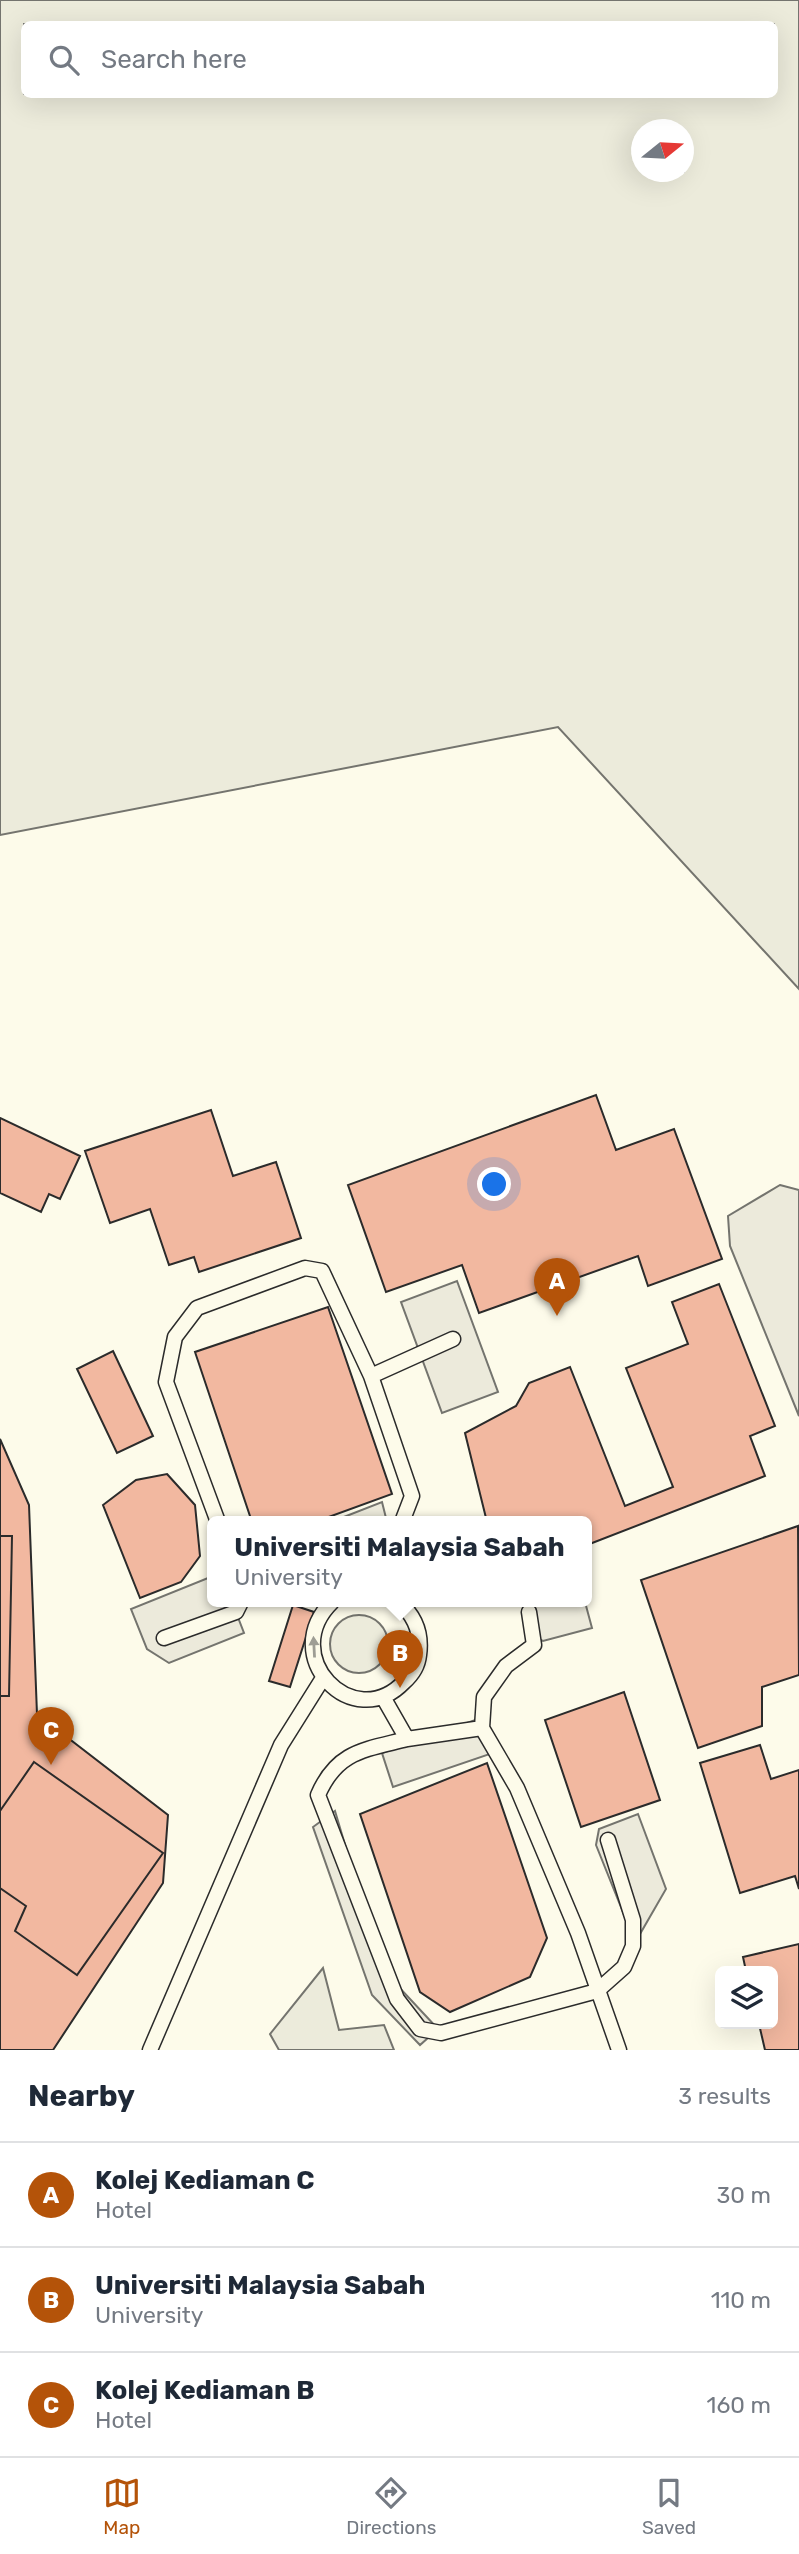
<!DOCTYPE html>
<html lang="en">
<head>
<meta charset="utf-8">
<style>
	:root { --surface:#fff; --page:#f2f2f3; --text:#1f2937; --muted:#747a83; --line:#e0e1e3; --accent:#b45309 }
	body { margin:0; font-family:Rubik,sans-serif; background:var(--page); color:var(--text) }
	.controls { position:absolute; right:21px; bottom:21px; display:grid; overflow:hidden; border-radius:10px; box-shadow:0 7px 28px #0002 }
	.controls button { width:63px; height:63px; display:grid; place-items:center; padding:0; border:0; border-bottom:2px solid var(--line); background:var(--surface); color:var(--text); font:35px sans-serif }
	.compass { position:absolute; left:631px; top:119px; width:63px; height:63px; border-radius:50%; background:var(--surface); box-shadow:0 7px 28px #0002; rotate:72deg }
	.you { position:absolute; left:495px; top:1185px; width:24px; height:24px; margin:-18px; border:5px solid #fff; border-radius:50%; background:#1a73e8; box-shadow:0 0 0 10px #1a73e833 }
	.badge { display:grid; place-items:center; width:46px; height:46px; border-radius:50%; background:var(--accent); color:#fff; font-size:23px; font-weight:700 }
	.pin { position:absolute; translate:-50% -58px; filter:drop-shadow(0 2px 4px #0008) }
	.pin::after { content:''; position:absolute; top:37px; width:24px; height:21px; background:inherit; clip-path:polygon(0 0,100% 0,50% 100%) }
	.popup { position:absolute; left:207px; top:1516px; width:385px; height:91px; box-sizing:border-box; display:grid; place-content:center; border-radius:10px; background:var(--surface); filter:drop-shadow(0 2px 5px #0005); font-size:23px; white-space:nowrap; color:var(--muted) }
	.popup b { font-size:26px; color:var(--text) }
	.popup::after { content:''; position:absolute; left:50%; top:100%; margin-left:-14px; border:14px solid transparent; border-top-color:var(--surface) }
	.list { margin:0; padding:0; list-style:none }
	h2 { display:flex; justify-content:space-between; align-items:center; height:91px; margin:0; padding:0 28px; font-size:30px }
	h2 small { font-size:23px; font-weight:400; color:var(--muted) }
	.list li { display:grid; grid-template-columns:46px 1fr auto; gap:21px; align-items:center; box-sizing:border-box; height:105px; padding:0 28px; border-top:2px solid var(--line) }
	.list b { display:block; font-size:26px; white-space:nowrap }
	.list p { margin:0; font-size:23px; white-space:nowrap; color:var(--muted) }
	.list em { font-size:23px; font-style:normal; color:var(--muted) }
	.icon { flex:none; width:38px; height:38px; fill:none; stroke:currentColor; stroke-width:2; stroke-linecap:round; stroke-linejoin:round }
	.map { position:relative; flex:none; width:799px; height:2050px; overflow:hidden }
	.search { position:absolute; background:var(--surface); box-shadow:0 7px 28px #0002; left:21px; right:21px; top:21px; height:77px; display:flex; align-items:center; gap:18px; box-sizing:border-box; padding:0 24px; border-radius:10px; color:var(--muted); font-size:26px }
	.sheet { height:406px; background:var(--surface) }
	nav { display:flex; justify-content:space-around; align-items:center; box-sizing:border-box; height:98px; border-top:2px solid var(--line); background:var(--surface); font-size:19px; color:var(--muted) }
	nav a { display:grid; justify-items:center; gap:4px }
	nav .on { color:var(--accent) }
	.map>svg:first-child { display:block }
	.green { fill:#ecebdb; stroke:#74746e; stroke-width:2; fill-rule:evenodd }
	.parking { fill:#eceadb; stroke:#74746e; stroke-width:2 }
	.building { fill:#f2b8a0; stroke:#2b2b2b; stroke-width:2 }
	.lines { fill:none; stroke-linecap:round; stroke-linejoin:round }
	.service-casing { stroke:#2b2b2b; stroke-width:17 }
	.service { stroke:#fdfbea; stroke-width:14 }
	.oneway { fill:#9e9d94 }
</style>
</head>
<body>
<div class="map">
<svg width="799" height="2050" viewBox="0 0 799 2050">
	<rect width="100%" height="100%" fill="#fdfbea"/>
	<path class="green" d="M0,0H799V989L558,727L0,835ZM24,24H774V94H24ZM642,130H684V172H642Z
		M330 1644a29 29 0 1 1 58 0a29 29 0 1 1-58 0Z
		M323,1968L339,2030L384,2025L394,2050H279L270,2034Z"/>
	<path class="parking" d="M780,1185L799,1190V1416L730,1246L728,1216Z
		M457,1281L498,1392L442,1413L401,1302Z
		M382,1502L387,1522H331Z
		M213,1576V1602H232L244,1633L169,1663L147,1649L131,1609Z
		M523,1602H585L592,1628L543,1641L532,1636Z
		M478,1719L490,1754L393,1787L382,1753Z
		M335,1811L382,1969L438,2029L420,2045L372,1995L313,1827Z
		M638,1814L666,1889L640,1934L629,1927L596,1845L599,1829Z"/>
	<path class="building" d="M596,1095L616,1150L674,1129L722,1259L648,1286L638,1256L479,1313L462,1265L386,1292L348,1185Z
		M211,1110L233,1176L276,1162L301,1238L199,1272L194,1257L169,1265L150,1209L110,1223L85,1151Z
		M0,1118L80,1156L60,1199L49,1194L41,1212L0,1193Z
		M719,1284L775,1426L750,1436L765,1476L587,1545V1522H487L465,1433L516,1406L529,1383L570,1367L625,1506L673,1487L626,1368L688,1344L672,1302Z
		M328,1307L392,1494L315,1522H252L195,1352Z
		M113,1351L153,1436L117,1453L77,1369Z
		M0,1439L29,1505L37,1714L168,1815L163,1883L53,2050H0Z
		M167,1474L195,1505L200,1556L181,1582L140,1598L103,1505L136,1480Z
		M798,1526L799,1675L762,1687V1726L698,1748L641,1580Z
		M0,1536H12L9,1696H0Z
		M293,1605L314,1612L290,1687L269,1681Z
		M624,1692L660,1800L581,1827L545,1720Z
		M760,1745L771,1779L799,1770V1889L795,1876L740,1893L700,1763Z
		M34,1762L163,1853L77,1975L15,1931L26,1906L0,1888V1811Z
		M487,1763L547,1938L530,1977L450,2012L420,1992L360,1814Z
		M799,1944V2050H765L759,2024H773V1971H746L743,1957Z"/>
	<g class="lines">
		<g class="service-casing">
			<path id="service" d="M371,1376L453,1339
				M218,1522L166,1382L175,1337L197,1308L305,1268L322,1271L371,1376L412,1496L402,1522
				M332,1602C277,1656 353,1735 404,1682C412,1675 418,1665 419,1655C422,1634 415,1616 399,1602
				M164,1638L236,1612L241,1602
				M383,1697L407,1739L482,1728L517,1788L578,1933L619,2050
				M482,1728L484,1697L506,1666L534,1645L529,1612
				M407,1739C364,1750 337,1751 318,1795L397,1999L420,2029L441,2033L597,1991L624,1967L633,1946V1920L608,1840
				M150,2050L281,1745L323,1678"/>
		</g>
		<use href="#service" class="service"/>
	</g>
	<defs><path id="oneway-solid" d="M-6-.8H1V-3.2L6.5 0L1 3.2V.8H-6Z" transform="scale(1.75)"/></defs>
	<use class="oneway" href="#oneway-solid" transform="translate(314 1647) rotate(-93)"/>
</svg>
<div class="controls">
<button><svg class="icon" aria-label="layers" viewBox="0 0 24 24"><path d="M12 4l9 5-9 5-9-5zM3 14l9 5 9-5"/></svg></button>
</div>
<svg class="compass" viewBox="-18 -18 36 36"><path d="M0-13l5 13h-10z" fill="#e53935"/><path d="M0 13l5-13h-10z" fill="#747a83"/></svg>
<div class="you"></div>
<div class="pin badge" style="left:557px;top:1316px">A</div>
<div class="pin badge" style="left:400px;top:1688px">B</div>
<div class="popup"><b>Universiti Malaysia Sabah</b>University</div>
<div class="pin badge" style="left:51px;top:1765px">C</div>
<div class="search"><svg class="icon" aria-label="search" viewBox="0 0 24 24"><circle cx="10" cy="10" r="6"/><path d="M15 15l6 6"/></svg>Search here</div>
</div>
<section class="sheet">
<h2>Nearby<small>3 results</small></h2>
<ul class="list">
<li><span class="badge">A</span><div><b>Kolej Kediaman C</b><p>Hotel</p></div><em>30 m</em></li>
<li><span class="badge">B</span><div><b>Universiti Malaysia Sabah</b><p>University</p></div><em>110 m</em></li>
<li><span class="badge">C</span><div><b>Kolej Kediaman B</b><p>Hotel</p></div><em>160 m</em></li>
</ul>
</section>
<nav>
<a class="on"><svg class="icon" aria-label="map" viewBox="0 0 24 24"><path d="M3 6l6-2 6 2 6-2v14l-6 2-6-2-6 2zM9 4v14M15 6v14"/></svg>Map</a>
<a><svg class="icon" aria-label="directions" viewBox="0 0 24 24"><path d="M12 3l9 9-9 9-9-9zM9 14v-3h6M13 9l2 2-2 2"/></svg>Directions</a>
<a><svg class="icon" aria-label="saved" viewBox="0 0 24 24"><path d="M7 4h10v16l-5-4-5 4z"/></svg>Saved</a>
</nav>
</body>
</html>
